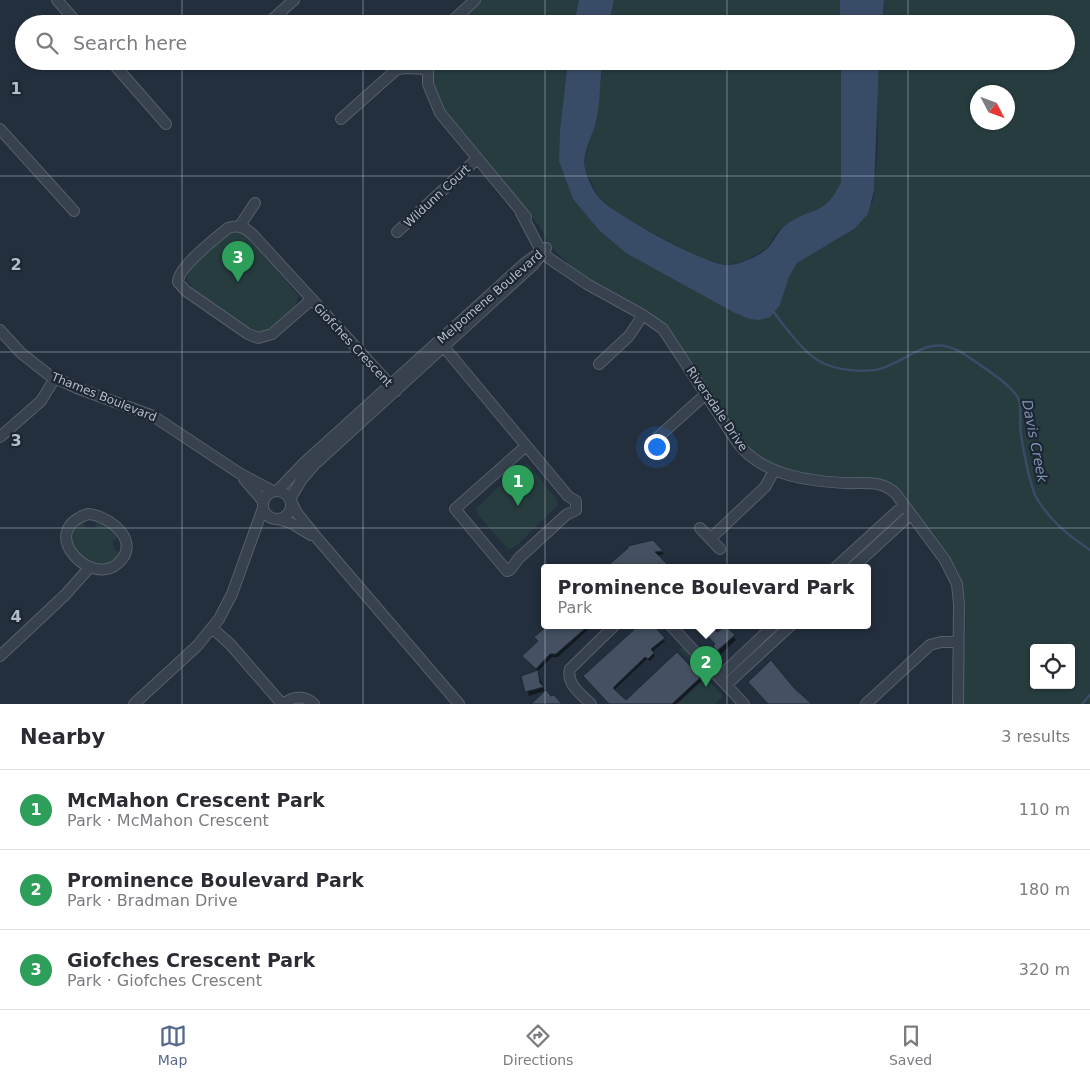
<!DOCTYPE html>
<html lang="en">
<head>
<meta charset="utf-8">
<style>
	:root { --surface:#fff; --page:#f7f7f7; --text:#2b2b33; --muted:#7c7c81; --line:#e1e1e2; --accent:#56698c }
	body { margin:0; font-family:"DejaVu Sans",sans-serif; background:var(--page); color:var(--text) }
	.controls { position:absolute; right:15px; bottom:15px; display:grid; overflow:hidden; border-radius:5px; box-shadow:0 1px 4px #0004 }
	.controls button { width:45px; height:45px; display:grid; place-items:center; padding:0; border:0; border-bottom:1px solid var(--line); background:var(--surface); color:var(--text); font:25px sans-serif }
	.compass { position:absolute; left:970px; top:85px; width:45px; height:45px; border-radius:50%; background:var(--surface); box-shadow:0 1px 4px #0004; rotate:131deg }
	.you { position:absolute; left:656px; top:446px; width:18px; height:18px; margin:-12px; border:4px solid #fff; border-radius:50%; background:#1a73e8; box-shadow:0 0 0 8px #1a73e833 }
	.badge { display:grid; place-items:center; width:32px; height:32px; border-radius:50%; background:var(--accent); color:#fff; font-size:16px; font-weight:700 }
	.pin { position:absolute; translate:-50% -41px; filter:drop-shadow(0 1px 2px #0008) }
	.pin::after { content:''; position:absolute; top:26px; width:18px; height:15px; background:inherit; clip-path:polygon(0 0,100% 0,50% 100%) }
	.popup { position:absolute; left:541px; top:564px; width:330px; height:65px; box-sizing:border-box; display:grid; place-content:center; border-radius:5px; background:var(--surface); filter:drop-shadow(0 1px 4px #0005); font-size:16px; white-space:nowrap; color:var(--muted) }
	.popup b { font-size:19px; color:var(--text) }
	.popup::after { content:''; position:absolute; left:50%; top:100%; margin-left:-10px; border:10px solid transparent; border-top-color:var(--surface) }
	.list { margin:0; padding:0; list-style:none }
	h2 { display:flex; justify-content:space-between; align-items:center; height:65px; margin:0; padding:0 20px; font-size:21px }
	h2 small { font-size:16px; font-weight:400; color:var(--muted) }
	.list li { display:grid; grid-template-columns:32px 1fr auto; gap:15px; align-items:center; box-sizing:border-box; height:80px; padding:0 20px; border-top:1px solid var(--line) }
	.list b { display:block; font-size:19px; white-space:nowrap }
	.list p { margin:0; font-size:16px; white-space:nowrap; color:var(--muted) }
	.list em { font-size:16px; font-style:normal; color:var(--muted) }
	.icon { flex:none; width:28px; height:28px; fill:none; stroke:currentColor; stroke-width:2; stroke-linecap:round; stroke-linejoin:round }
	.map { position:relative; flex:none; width:1090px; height:704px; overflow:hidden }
	.search { position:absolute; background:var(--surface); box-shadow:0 1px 4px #0004; left:15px; right:15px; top:15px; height:55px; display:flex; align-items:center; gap:12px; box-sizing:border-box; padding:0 18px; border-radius:28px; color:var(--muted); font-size:19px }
	.sheet { height:305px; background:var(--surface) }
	nav { display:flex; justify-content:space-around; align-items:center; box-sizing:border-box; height:70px; border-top:1px solid var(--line); background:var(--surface); font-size:14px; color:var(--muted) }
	nav a { display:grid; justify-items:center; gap:2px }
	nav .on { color:var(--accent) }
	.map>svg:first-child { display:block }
	.green { fill:#263c3f; fill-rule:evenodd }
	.water { fill:#394c67 }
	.shadow { fill:#0007 }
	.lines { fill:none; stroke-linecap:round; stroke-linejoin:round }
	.stream { stroke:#394c67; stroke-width:2.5 }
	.building { fill:#455162; stroke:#1f2835 }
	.minor-casing { stroke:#565f6c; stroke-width:12 }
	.minor { stroke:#38414e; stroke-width:10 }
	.grid { fill:none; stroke:#b4bcc9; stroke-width:1; stroke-opacity:0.55 }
	.labels { text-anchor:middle; stroke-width:4.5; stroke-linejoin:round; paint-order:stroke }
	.street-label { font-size:12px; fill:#b4bcc9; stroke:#1d2633 }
	.water-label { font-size:14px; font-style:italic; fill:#7c92b1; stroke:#1d2633 }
	.grid-label { font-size:16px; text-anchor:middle; font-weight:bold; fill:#b4bcc9; stroke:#1d2633; stroke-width:4.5; stroke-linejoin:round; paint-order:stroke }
</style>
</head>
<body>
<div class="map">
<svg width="1090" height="704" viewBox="0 0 1090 704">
	<rect width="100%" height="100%" fill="#242f3e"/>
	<path class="green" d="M482,0H579L574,24H456Z
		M614,0H840V24H609Z
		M884,0H1090V704H963C961,666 973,605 958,572C950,552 932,538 921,520C908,500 899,479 872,478C830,476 780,478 747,446L676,337L652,313L578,272L549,245L540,227L445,110L433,84V61H568L560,130L559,161L702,294L733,312L780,305L789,277L797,263L854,229L873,201L878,144L877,80L879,61H1066V24H882ZM978,92H1008V122H978ZM1034,648H1071V685H1034Z
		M603,61H841V183L835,196L825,206L777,232L767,248L745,261L727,265L700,258L625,218L599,198L591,182L584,167L586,153L596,121Z
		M238,231L245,234L298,295C299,312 272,329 258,333L197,292L187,280C186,268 226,232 238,231Z
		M526,464L530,466L557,500L558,505L515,547L508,549L478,515L476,509L520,466Z
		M97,521L119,537L113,541L114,550L121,552L107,564C93,564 79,557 72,544C72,533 74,527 83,522L86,528H95Z
		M684,646L709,673L705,676L680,650Z
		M706,678L723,696L715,704H678Z"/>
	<path class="water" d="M579,0H614L609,24H574Z
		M840,0H884L882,24H840Z
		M568,61H603C599,81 601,102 596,121C593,136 581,154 585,169C587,177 594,193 600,199C617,216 704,264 726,265C738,266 759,256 768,248C775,240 778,231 786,225C811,206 824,218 841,182V61H879L874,190L868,214L854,229L797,263L789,277L780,305L770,317L759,320L749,319L733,312L626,253L599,230L573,199L559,161L560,130Z"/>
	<path class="shadow" d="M653,541L664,554L657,556L667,568H607L628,548Z
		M549,626H592L558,657H552L538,671L526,659L539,642L536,638Z
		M639,626H652L665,641L652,652L655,656L650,661L647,659L614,690L626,702L677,654L701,681L676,704H609L584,677Z
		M693,626H709L716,634L725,626L736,640L720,655L714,646L716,645L701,629L699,632Z
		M538,672L545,691L529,696L523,677Z"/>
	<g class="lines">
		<path class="stream" d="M773,311C784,326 806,356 823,363C837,370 860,372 875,370C908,364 927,330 964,354C977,363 1014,386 1019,400C1022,410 1019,424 1021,434C1023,449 1030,485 1036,497C1049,520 1069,536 1090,550
			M1082,704L1090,695"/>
	</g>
	<path class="building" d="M653,540L663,551L655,552L671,568H605L628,548V546Z
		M547,626H588L556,654H550L536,669L522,656L538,641L534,637Z
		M638,626H654L665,638L651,649L654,653L648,659L645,657L613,688L626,700L677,652L701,677L672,704H609L583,676Z
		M698,626H710L717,632L726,626L735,635L717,651L713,646L715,644Z
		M771,660L794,688L812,704H768L748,682Z
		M538,670L540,683L544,687L525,692L521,676Z
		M546,690L551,696L554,695L562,704H531Z"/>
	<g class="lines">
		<g class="minor-casing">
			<path id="minor" d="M57,0L78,24
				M267,24L294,0
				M449,24L475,0
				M111,61L166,124
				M428,61V84L440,113L526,217
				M341,119L396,70L405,68L426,69
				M0,129L74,211
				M521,213L541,251L550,259L587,284L643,315L663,329L737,442C761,475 807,481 845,483C863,484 882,479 896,494L945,560L957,584L959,604L958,704
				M239,227L255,203
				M397,232L477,159
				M311,300L272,334L258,338L248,334L186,291L178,282C178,267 215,239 228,228C239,224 246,228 254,236L396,391
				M0,330L21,353L49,375L77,388L153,416L239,473L273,491
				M439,341L568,496L576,501V510L566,515L519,558L510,570L507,571L455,509L526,446
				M599,364L629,336L643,315
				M0,437L41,401L55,378
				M657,438L706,394
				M244,479L263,501
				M278,490L305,462L525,263L546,248
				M263 505a14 14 0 1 1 28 0a14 14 0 1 1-28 0Z
				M290,499L302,479L314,465L534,264L545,250
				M291,501L297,513L317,538L459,704
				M88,514C111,516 143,543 117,564C90,587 36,531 88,514Z
				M278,519L291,523L311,535
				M700,528L720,549
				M711,538L765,487L774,471
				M835,568L904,505
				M852,568L910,515
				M671,626L744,704
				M212,628L230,644L282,704
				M0,656L65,595L90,567
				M719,677L773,626
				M726,685L790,626
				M134,704L197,646L219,619L232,594L263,508
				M283,704C293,696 304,695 314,704
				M591,704C581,694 566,684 570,669L614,626
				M866,704L930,645L941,642H958"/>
		</g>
		<use href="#minor" class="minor"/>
	</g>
	<path class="grid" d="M182,0V24M363,0V24M545,0V24M727,0V24M908,0V24M182,61V704M363,61V704M545,61V704M727,61V704M908,61V704M0,176H1090M0,352H1090M0,528H1090"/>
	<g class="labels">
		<g class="street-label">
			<text transform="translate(437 196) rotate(-43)" y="4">Wildunn Court</text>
			<text transform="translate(490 297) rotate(-41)" y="4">Melpomene Boulevard</text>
			<text transform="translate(353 345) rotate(47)" y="4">Giofches Crescent</text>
			<text transform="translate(104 397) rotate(22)" y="4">Thames Boulevard</text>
			<text transform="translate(717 409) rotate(56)" y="4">Riversdale Drive</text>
		</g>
		<g class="water-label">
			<text transform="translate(1035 441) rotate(79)" y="5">Davis Creek</text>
		</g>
	</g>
	<g class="grid-label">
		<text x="16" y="94">1</text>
		<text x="16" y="270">2</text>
		<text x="16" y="446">3</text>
		<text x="16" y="622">4</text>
	</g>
</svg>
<div class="controls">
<button><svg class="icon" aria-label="locate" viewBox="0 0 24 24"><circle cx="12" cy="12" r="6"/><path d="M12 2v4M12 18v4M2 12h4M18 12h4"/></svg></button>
</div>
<svg class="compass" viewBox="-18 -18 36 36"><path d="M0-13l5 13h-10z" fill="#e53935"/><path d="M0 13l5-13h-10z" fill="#7c7c81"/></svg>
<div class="you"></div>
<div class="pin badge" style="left:518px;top:506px;background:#2e9e5b">1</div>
<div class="pin badge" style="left:706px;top:687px;background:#2e9e5b">2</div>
<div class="popup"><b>Prominence Boulevard Park</b>Park</div>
<div class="pin badge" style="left:238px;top:282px;background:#2e9e5b">3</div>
<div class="search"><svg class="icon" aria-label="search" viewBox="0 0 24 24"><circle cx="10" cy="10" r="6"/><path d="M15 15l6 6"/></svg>Search here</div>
</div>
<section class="sheet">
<h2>Nearby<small>3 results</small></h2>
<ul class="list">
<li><span class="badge" style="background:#2e9e5b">1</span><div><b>McMahon Crescent Park</b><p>Park · McMahon Crescent</p></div><em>110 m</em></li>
<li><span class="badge" style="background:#2e9e5b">2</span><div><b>Prominence Boulevard Park</b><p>Park · Bradman Drive</p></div><em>180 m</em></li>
<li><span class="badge" style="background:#2e9e5b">3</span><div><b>Giofches Crescent Park</b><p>Park · Giofches Crescent</p></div><em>320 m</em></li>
</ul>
</section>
<nav>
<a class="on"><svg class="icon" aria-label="map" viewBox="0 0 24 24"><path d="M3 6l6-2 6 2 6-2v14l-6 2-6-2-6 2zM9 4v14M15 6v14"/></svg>Map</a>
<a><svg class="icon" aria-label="directions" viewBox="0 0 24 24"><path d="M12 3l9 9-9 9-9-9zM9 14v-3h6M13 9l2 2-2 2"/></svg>Directions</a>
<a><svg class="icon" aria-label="saved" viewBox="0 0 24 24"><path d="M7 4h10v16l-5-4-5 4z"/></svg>Saved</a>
</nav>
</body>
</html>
